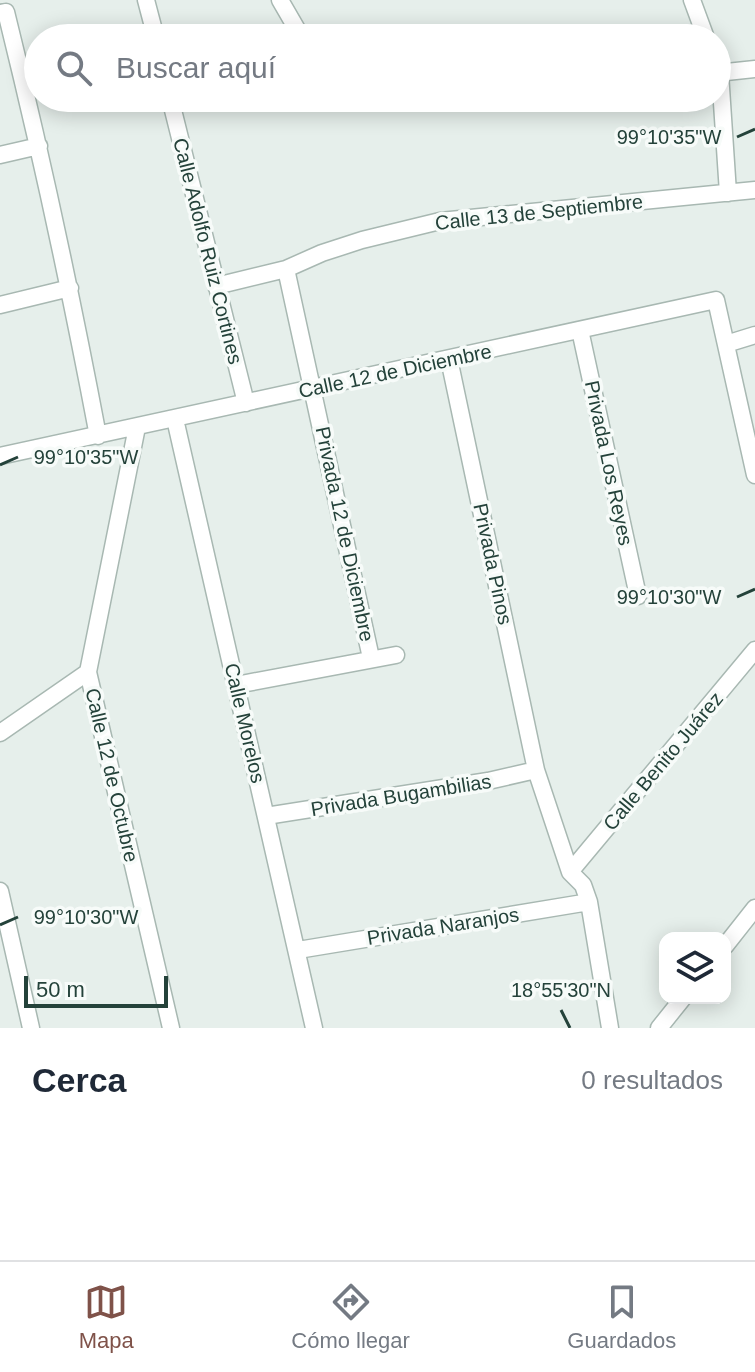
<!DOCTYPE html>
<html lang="es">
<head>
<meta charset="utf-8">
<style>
	:root { --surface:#fff; --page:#f6f6f7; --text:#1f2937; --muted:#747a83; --line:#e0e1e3; --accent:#7f5249 }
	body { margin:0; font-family:Helvetica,sans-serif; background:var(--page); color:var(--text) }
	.controls { position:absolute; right:24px; bottom:24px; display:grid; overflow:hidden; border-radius:16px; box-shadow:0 4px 20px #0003 }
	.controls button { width:72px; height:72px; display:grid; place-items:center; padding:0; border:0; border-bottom:2px solid var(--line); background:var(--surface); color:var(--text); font:40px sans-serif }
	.scale { position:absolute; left:24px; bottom:20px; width:144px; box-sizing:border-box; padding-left:8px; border:4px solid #24423a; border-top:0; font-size:22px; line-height:28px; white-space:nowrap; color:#24423a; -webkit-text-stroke:6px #f7fbf9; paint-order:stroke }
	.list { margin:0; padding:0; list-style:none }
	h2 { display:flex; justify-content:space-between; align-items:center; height:104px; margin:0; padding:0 32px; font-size:34px }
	h2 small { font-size:26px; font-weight:400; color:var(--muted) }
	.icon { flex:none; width:44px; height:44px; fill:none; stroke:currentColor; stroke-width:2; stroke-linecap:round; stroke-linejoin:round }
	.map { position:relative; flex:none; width:755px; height:1028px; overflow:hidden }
	.search { position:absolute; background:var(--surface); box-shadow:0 4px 20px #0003; left:24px; right:24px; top:24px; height:88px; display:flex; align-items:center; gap:20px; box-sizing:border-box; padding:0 28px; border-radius:44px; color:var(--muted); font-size:30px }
	.sheet { height:232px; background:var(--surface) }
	nav { display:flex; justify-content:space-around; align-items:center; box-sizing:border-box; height:112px; border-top:2px solid var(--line); background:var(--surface); font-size:22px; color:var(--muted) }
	nav a { display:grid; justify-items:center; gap:4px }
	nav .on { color:var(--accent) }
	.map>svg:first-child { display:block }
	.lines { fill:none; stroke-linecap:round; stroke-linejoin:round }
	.minor-casing { stroke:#a8b8b2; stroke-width:19 }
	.minor { stroke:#fff; stroke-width:16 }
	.ticks { fill:none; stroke:#24423a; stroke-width:3 }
	.labels { text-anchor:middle; stroke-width:7; stroke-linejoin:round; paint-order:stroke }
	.street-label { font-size:20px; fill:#24423a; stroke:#f7fbf9 }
	.ticks-label { font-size:20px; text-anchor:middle; fill:#24423a; stroke:#f7fbf9; stroke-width:7; stroke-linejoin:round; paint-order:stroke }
</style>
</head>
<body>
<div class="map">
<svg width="755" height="1028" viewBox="0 0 755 1028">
	<rect width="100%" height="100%" fill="#e6efeb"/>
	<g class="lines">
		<g class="minor-casing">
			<path id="minor" d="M146,0L156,38
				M280,0L302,38
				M692,0L706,38
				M0,13L6,12C41,153 71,293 98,436
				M717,65L720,73L728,193
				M717,73L755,69
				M170,98L246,403
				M328,98H355
				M0,155L39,146
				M286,269L371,658
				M216,286L286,269L322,253L362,240L440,221L755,190
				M0,305L70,288
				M580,330L638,596
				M726,344L755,335
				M449,359L536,770L570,872L583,885L589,902L610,1028
				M175,419L314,1028
				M137,427L88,672L171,1028
				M0,456L716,300L755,475
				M236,685L396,655
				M0,733L88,672
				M266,816L488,781L536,770
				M570,872L755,650
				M0,891L31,1028
				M725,946L755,908
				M298,950L589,902
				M659,1028L683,998"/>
		</g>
		<use href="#minor" class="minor"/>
	</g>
	<path class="ticks" d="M737,137L755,129M0,465L18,457M737,597L755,589M0,925L18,917M561,1010L570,1028"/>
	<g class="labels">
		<g class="street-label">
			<text transform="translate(539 212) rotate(-6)" y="7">Calle 13 de Septiembre</text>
			<text transform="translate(208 251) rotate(76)" y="7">Calle Adolfo Ruiz Cortines</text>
			<text transform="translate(395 371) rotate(-12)" y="7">Calle 12 de Diciembre</text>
			<text transform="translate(609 463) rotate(78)" y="7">Privada Los Reyes</text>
			<text transform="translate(345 534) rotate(78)" y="7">Privada 12 de Diciembre</text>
			<text transform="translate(493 564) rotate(78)" y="7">Privada Pinos</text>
			<text transform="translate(245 723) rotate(77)" y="7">Calle Morelos</text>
			<text transform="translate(663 761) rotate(-50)" y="7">Calle Benito Juárez</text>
			<text transform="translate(112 775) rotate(77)" y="7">Calle 12 de Octubre</text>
			<text transform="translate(401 795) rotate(-9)" y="7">Privada Bugambilias</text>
			<text transform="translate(443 926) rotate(-9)" y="7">Privada Naranjos</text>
		</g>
	</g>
	<g class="ticks-label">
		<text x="669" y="144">99°10'35"W</text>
		<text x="86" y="464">99°10'35"W</text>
		<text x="669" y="604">99°10'30"W</text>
		<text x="86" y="924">99°10'30"W</text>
		<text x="561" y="997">18°55'30"N</text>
	</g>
</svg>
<div class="controls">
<button><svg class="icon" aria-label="layers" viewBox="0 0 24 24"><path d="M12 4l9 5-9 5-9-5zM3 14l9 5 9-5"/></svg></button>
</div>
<div class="scale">50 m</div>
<div class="search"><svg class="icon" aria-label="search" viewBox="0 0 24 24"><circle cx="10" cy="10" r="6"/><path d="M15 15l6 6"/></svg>Buscar aquí</div>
</div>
<section class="sheet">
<h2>Cerca<small>0 resultados</small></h2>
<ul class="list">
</ul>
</section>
<nav>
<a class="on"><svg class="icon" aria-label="map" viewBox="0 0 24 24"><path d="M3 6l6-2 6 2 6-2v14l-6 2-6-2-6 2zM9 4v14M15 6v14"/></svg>Mapa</a>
<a><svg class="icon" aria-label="directions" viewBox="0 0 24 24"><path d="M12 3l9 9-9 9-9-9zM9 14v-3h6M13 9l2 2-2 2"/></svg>Cómo llegar</a>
<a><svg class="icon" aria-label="saved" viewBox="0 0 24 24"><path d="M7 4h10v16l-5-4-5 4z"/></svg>Guardados</a>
</nav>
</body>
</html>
